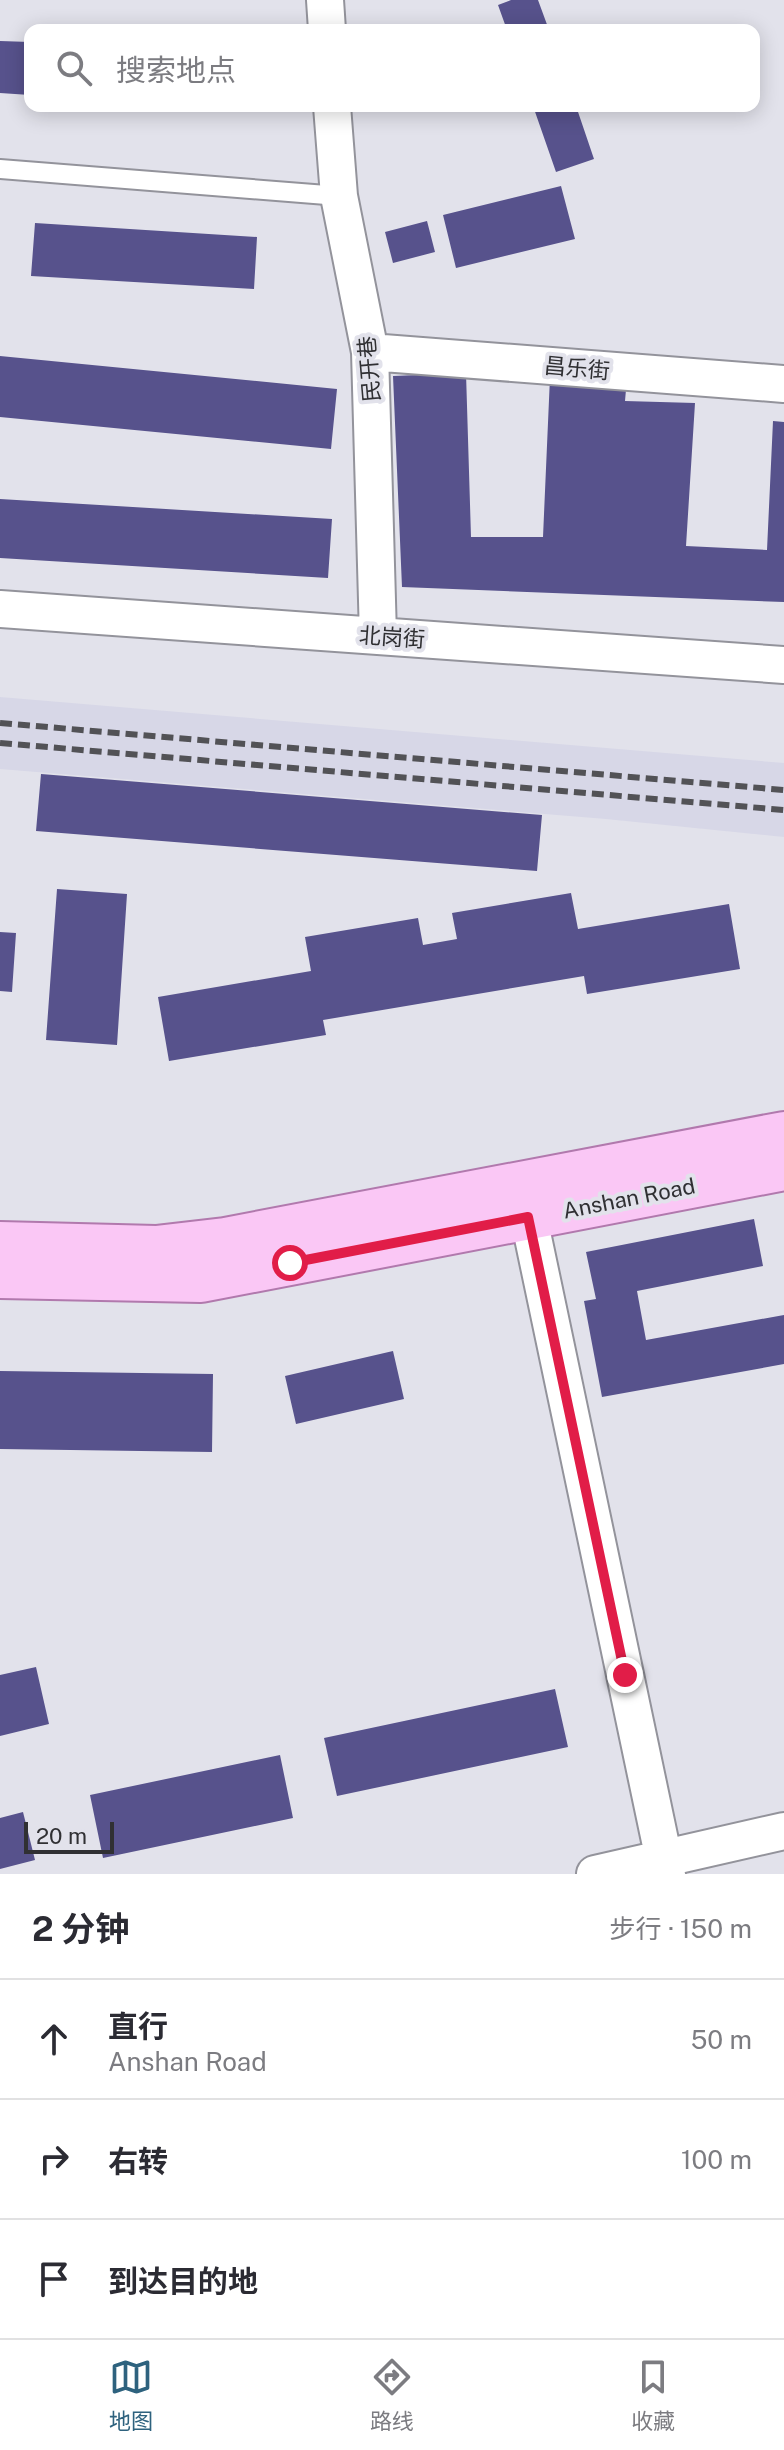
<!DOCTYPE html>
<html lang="zh">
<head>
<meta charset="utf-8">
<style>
	:root { --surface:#fff; --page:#f2f2f3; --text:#2b2b33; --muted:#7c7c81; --line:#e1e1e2; --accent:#2e627e }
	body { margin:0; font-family:"Public Sans","Noto Sans SC",sans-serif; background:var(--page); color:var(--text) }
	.scale { position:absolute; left:24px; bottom:20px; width:90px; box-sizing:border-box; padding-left:8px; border:4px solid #303033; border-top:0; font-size:22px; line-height:28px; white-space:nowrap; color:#303033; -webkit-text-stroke:6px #e2e2eb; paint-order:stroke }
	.stop { position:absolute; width:24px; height:24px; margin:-18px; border:6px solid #e11d48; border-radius:50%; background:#fff }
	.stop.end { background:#e11d48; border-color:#fff; box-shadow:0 2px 8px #0008 }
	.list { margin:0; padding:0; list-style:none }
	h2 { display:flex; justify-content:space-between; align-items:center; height:104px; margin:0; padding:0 32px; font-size:34px }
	h2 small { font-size:26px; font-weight:400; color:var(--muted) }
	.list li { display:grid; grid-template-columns:52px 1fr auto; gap:24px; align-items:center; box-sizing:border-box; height:120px; padding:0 32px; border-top:2px solid var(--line) }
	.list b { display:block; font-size:30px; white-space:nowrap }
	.list p { margin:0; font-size:26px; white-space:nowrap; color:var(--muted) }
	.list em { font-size:26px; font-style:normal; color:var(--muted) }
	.icon { flex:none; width:44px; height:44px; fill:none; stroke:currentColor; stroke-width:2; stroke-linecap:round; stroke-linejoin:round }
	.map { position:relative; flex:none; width:784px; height:1874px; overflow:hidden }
	.search { position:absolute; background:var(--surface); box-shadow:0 4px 20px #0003; left:24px; right:24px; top:24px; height:88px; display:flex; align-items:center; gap:20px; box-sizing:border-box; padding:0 28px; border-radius:16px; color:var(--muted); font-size:30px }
	.sheet { height:464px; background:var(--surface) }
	nav { display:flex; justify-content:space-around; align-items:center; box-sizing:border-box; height:112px; border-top:2px solid var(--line); background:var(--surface); font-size:22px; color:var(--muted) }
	nav a { display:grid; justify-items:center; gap:4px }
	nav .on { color:var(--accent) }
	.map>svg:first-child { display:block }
	.built { fill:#d7d7e7 }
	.building { fill:#57528c }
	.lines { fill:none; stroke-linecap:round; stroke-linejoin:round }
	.lane-casing { stroke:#93939b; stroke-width:22 }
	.street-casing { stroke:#93939b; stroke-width:40 }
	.primary-casing { stroke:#b179ad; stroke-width:48 }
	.lane { stroke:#fff; stroke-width:18 }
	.street { stroke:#fff; stroke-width:36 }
	.primary { stroke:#fac7f5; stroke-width:44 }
	.rail { stroke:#525256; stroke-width:6; stroke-dasharray:12 6; stroke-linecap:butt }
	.route { stroke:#e11d48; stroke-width:10 }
	.labels { text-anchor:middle; stroke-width:8; stroke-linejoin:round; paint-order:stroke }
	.street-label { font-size:22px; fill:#303033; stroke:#e2e2eb }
</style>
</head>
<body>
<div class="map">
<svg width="784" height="1874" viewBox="0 0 784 1874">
	<rect width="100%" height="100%" fill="#e2e2eb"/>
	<path class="built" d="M0,697L784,763V837L606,819L0,769Z"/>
	<path class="building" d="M511,0H538L549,30H507L498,5Z
		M0,41L30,42V95L0,93Z
		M533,106H576L594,159L556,172Z
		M561,186L575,239L456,268L443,215Z
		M427,221L435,252L393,263L385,232Z
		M35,223L257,237L254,289L31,276Z
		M0,356L337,389L331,449L0,417Z
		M466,373L471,537H543L550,377L627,378L625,401L695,403L686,546L767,550L773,421L784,422V602L402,587L393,376Z
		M0,499L332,519L328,578L0,558Z
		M41,774L542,815L537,871L36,831Z
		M57,889L127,894L117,1045L46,1040Z
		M571,893L578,929L729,904L740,969L587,994L584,976L323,1020L326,1035L169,1061L158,997L311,971L305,937L418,918L423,945L457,939L452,913Z
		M0,932L16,933L12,992L0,991Z
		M754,1219L763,1266L637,1291L646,1340L784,1315V1364L602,1397L584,1301L596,1299L586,1252Z
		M393,1351L404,1399L296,1424L285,1376Z
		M0,1371L213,1374L212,1452L0,1449Z
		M36,1667L49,1724L0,1736V1675Z
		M555,1689L568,1747L337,1796L324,1738Z
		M280,1755L293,1818L103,1858L90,1795Z
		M23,1812L35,1860L0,1869V1818Z"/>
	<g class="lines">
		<g class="lane-casing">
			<path id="lane" d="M0,169L339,196"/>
		</g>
		<g class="street-casing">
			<path id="street" d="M325,0L327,30
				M332,106L339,196L370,352L378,636
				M370,352L784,384
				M0,609L784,665
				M523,1190L667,1874
				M595,1874L784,1831"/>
		</g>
		<g class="primary-casing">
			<path id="primary" d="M0,1244L156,1248L225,1240L784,1134
				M0,1276L201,1280L784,1168"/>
		</g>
		<use href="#lane" class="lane"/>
		<use href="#street" class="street"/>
		<use href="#primary" class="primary"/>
		<path class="rail" d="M0,723L784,790
			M0,743L784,810"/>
	</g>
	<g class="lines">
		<path class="route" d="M290,1263L528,1217L625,1675"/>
	</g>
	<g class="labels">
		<g class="street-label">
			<text transform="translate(577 368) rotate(5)" y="8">昌乐街</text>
			<text transform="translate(369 369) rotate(-95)" y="8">民开巷</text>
			<text transform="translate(392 637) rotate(4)" y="8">北岗街</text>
			<text transform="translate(629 1198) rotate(-11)" y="8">Anshan Road</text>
		</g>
	</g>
</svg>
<div class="scale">20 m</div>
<div class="stop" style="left:290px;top:1263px"></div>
<div class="stop end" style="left:625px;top:1675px"></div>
<div class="search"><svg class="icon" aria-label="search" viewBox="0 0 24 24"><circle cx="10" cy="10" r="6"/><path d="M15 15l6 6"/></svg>搜索地点</div>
</div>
<section class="sheet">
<h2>2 分钟<small>步行 · 150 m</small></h2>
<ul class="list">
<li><svg class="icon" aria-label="ahead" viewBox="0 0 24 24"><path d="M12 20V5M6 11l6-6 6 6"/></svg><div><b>直行</b><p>Anshan Road</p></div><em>50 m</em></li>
<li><svg class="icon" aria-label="right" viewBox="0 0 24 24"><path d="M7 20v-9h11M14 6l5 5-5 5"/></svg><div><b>右转</b></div><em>100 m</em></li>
<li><svg class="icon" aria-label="arrive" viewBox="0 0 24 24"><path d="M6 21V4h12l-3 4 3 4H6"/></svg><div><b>到达目的地</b></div></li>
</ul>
</section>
<nav>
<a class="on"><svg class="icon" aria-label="map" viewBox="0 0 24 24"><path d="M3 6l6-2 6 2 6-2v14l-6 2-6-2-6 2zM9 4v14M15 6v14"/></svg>地图</a>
<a><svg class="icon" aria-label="directions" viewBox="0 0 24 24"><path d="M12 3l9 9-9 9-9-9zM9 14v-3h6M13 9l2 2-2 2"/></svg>路线</a>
<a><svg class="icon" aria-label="saved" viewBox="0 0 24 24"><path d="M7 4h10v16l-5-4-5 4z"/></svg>收藏</a>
</nav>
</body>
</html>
